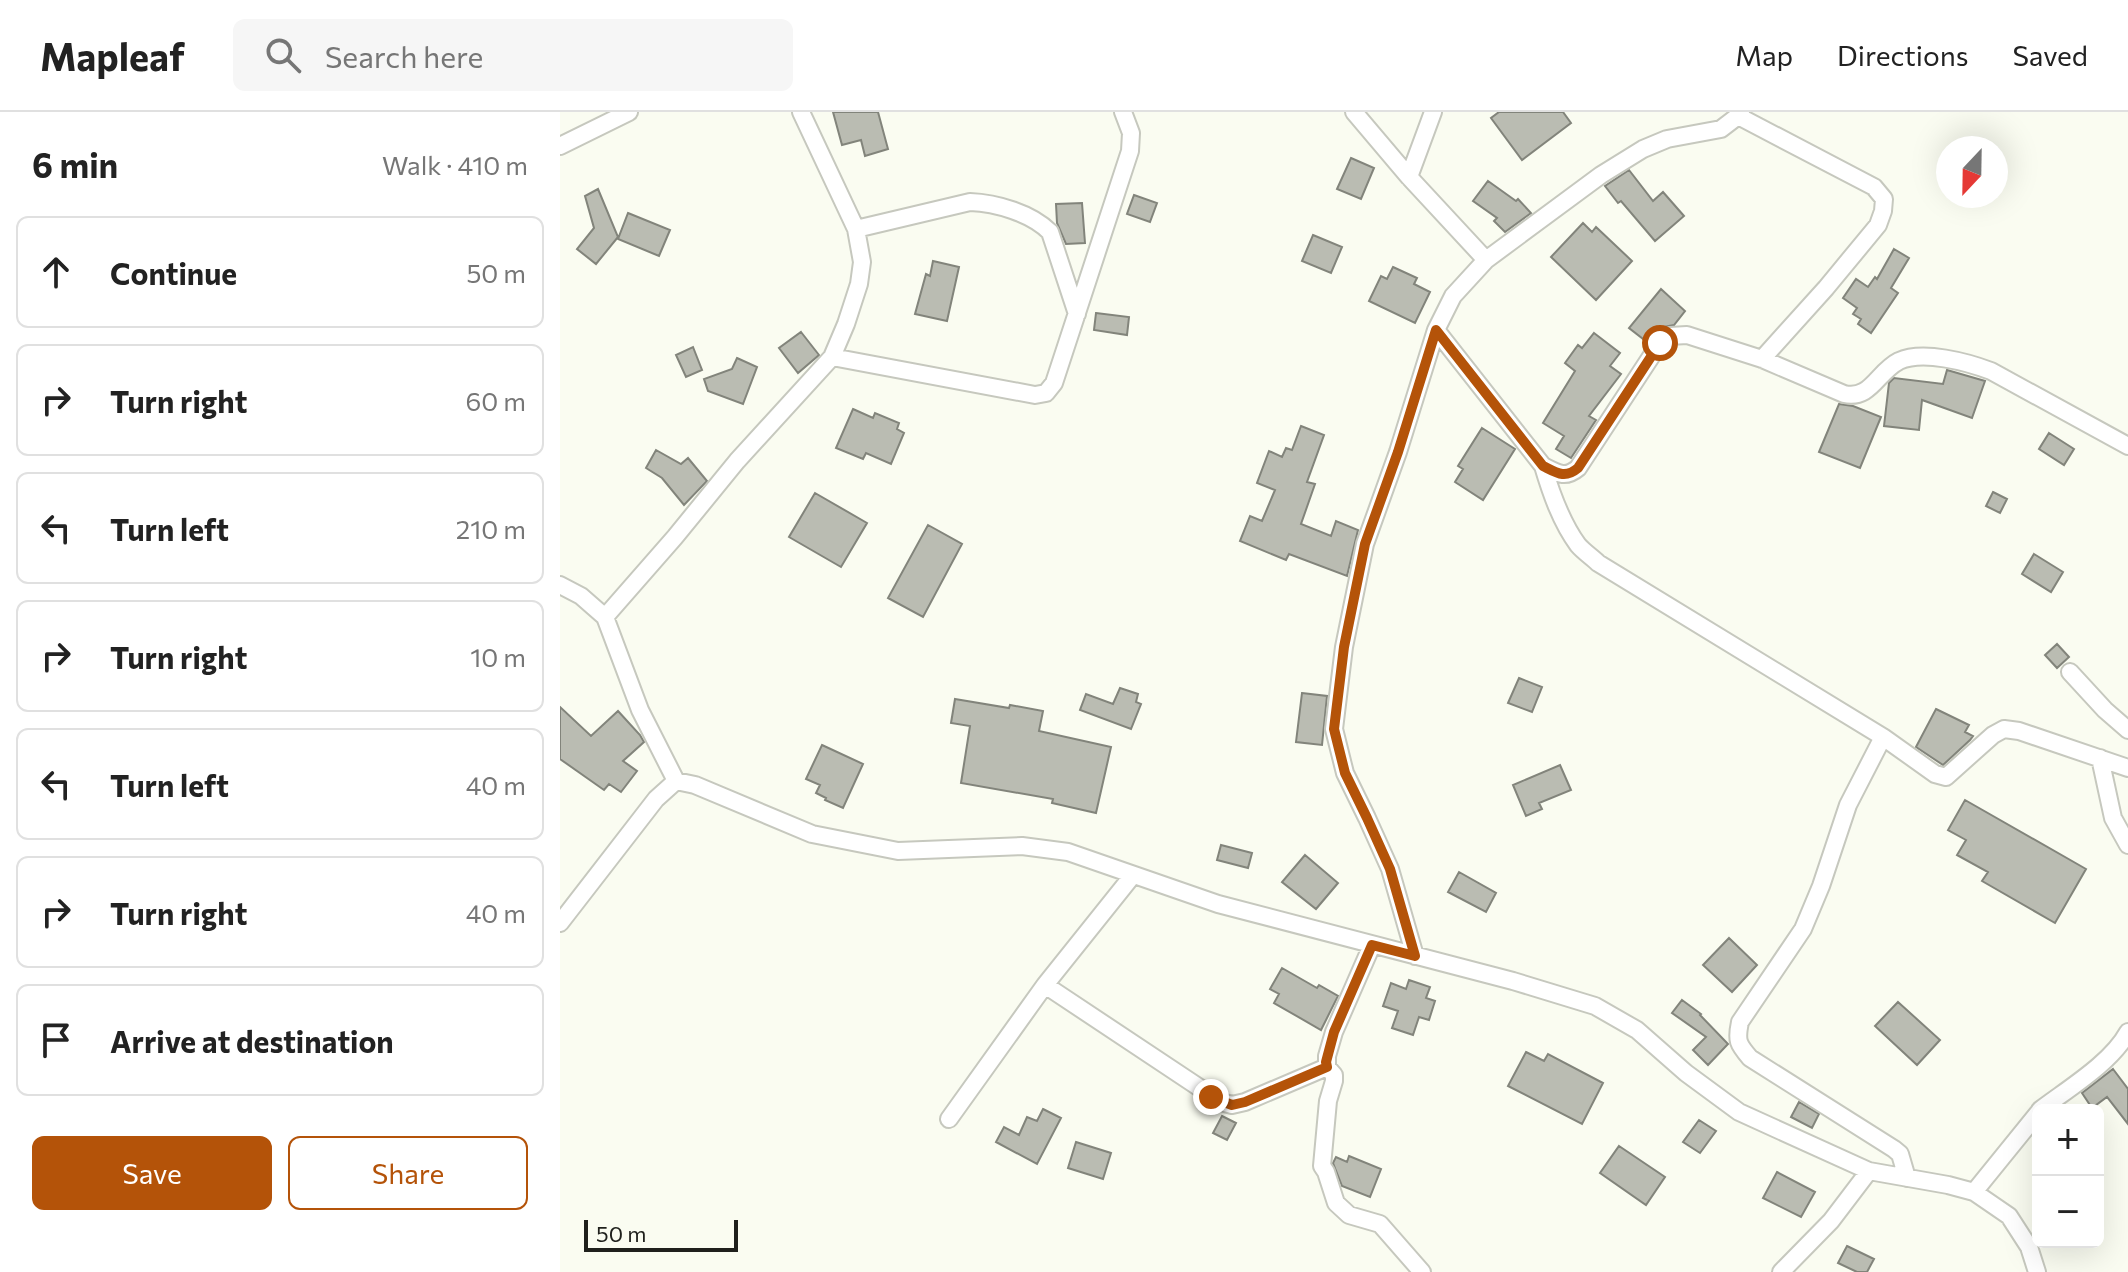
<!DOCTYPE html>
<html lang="en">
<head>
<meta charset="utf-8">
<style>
	:root { --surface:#fff; --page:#f6f6f6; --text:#222; --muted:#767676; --line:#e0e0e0; --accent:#b45309 }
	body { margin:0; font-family:Commissioner,sans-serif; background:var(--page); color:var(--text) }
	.controls { position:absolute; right:24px; bottom:24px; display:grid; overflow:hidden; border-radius:12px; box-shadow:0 8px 32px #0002 }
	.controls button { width:72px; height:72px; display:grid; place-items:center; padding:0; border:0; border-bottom:2px solid var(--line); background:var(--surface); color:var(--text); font:40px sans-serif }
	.compass { position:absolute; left:1376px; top:24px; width:72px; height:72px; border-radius:50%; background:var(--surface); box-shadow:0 8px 32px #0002; rotate:202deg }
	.scale { position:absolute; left:24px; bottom:20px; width:154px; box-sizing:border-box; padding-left:8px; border:4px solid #1f201c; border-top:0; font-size:22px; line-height:28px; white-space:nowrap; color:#1f201c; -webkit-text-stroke:6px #fafcf1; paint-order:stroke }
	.stop { position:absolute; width:24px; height:24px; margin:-18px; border:6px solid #b45309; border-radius:50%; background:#fff }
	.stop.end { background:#b45309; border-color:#fff; box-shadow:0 2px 8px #0008 }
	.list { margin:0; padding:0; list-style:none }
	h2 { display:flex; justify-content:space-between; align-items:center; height:104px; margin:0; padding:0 32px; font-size:34px }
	h2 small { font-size:26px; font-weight:400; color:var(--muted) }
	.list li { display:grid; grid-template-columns:52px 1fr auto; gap:24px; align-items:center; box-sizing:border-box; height:112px; margin:0 16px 16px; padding:0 16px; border:2px solid var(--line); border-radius:12px }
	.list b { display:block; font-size:30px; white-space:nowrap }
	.list em { font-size:26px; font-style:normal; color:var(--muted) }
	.actions { display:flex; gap:16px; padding:24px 32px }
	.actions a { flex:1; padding:18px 0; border:2px solid var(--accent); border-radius:12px; text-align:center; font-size:28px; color:var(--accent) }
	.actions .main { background:var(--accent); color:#fff }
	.icon { flex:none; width:44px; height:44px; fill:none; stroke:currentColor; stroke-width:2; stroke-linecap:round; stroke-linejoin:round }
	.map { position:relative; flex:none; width:1568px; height:1160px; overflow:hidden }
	header { display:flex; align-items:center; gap:48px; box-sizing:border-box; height:112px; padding:0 40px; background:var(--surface); border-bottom:2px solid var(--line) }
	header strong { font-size:38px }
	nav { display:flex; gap:44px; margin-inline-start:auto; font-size:28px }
	.search { width:560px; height:72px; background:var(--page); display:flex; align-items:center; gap:20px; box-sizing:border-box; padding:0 28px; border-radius:12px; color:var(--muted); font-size:30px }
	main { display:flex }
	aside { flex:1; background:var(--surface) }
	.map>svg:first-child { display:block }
	.building { fill:#babcb2; stroke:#82847b; stroke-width:2 }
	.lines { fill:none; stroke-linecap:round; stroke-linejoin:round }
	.street-casing { stroke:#c6c8be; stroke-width:20 }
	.street { stroke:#fff; stroke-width:16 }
	.route { stroke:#b45309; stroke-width:10 }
</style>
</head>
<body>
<header>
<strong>Mapleaf</strong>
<div class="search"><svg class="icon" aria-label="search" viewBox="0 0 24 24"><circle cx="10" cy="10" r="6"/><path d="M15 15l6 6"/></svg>Search here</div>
<nav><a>Map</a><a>Directions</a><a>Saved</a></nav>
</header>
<main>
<aside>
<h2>6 min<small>Walk · 410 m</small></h2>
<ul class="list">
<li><svg class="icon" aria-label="ahead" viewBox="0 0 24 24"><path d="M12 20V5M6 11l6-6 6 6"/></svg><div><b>Continue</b></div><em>50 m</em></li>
<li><svg class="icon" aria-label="right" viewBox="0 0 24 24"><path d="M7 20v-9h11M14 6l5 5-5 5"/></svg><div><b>Turn right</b></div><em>60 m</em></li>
<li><svg class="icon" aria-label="left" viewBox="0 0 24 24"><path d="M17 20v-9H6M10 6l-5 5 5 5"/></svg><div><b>Turn left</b></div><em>210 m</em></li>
<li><svg class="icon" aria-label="right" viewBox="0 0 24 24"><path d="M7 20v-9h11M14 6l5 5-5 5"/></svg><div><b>Turn right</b></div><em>10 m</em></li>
<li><svg class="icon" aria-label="left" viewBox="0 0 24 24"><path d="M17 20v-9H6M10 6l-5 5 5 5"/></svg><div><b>Turn left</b></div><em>40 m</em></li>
<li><svg class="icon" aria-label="right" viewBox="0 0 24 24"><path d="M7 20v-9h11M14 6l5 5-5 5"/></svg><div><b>Turn right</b></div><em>40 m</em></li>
<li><svg class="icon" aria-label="arrive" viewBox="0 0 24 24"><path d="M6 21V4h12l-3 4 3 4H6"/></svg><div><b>Arrive at destination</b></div></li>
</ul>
<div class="actions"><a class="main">Save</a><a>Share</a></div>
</aside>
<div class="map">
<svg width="1568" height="1160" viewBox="0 0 1568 1160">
	<rect width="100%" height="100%" fill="#fafcf1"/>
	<path class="building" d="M273,0H318L328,37L305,44L301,28L282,33Z
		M939,0H1003L1011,11L962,48L931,6Z
		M791,46L814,56L801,87L777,77Z
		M1069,58L1093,89L1103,80L1124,104L1095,129L1061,89L1058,91L1045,74Z
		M928,69L956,89L958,87L971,101L945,120L934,109L937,106L913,89Z
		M38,77L58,125L36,152L17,137L34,116L25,84Z
		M574,83L597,91L590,110L567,102Z
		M522,91L525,131L506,132L497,111L496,92Z
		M68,101L110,118L99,144L58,127Z
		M1023,111L1032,120L1036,115L1072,149L1036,188L991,145Z
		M753,123L782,135L771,161L742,149Z
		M1334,137L1349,146L1331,176L1338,181L1311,221L1298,212L1301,207L1293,202L1297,196L1283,186L1296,167L1308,175L1315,165L1317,167Z
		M373,149L399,155L387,209L355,202L366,162L370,164Z
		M833,155L857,166L854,172L870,180L855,211L809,189L821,164L827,167Z
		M1101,177L1125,199L1114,213L1104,215L1093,222L1087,230L1069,216Z
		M536,201L569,205L567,223L534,218Z
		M241,220L259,243L238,261L219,236Z
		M1034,221L1060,241L1050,254L1061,262L1029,304L1036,308L1011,346L996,337L1004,324L983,311L1015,259L1005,251L1018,233L1022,236Z
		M133,235L142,258L126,265L116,243Z
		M177,246L197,255L183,292L148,279L144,267L172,257Z
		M1387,258L1425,269L1412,306L1362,288L1359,318L1324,314L1329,271L1334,266L1383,272Z
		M1279,292L1293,294L1321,305L1300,356L1259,340Z
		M293,297L313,306L315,301L339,311L337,317L344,321L331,352L306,341L303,347L276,336Z
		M741,314L764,323L747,370L755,372L741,412L771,424L776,409L798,418L787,464L729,442L726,448L680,429L690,404L702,409L715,378L697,371L709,339L722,345L726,336L732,338Z
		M922,316L955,337L923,388L895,370L903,357L898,354Z
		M1489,321L1514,337L1504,353L1479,337Z
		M96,338L121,352L128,346L147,369L124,393L102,366L86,356Z
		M1433,380L1447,387L1440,401L1426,394Z
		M255,381L307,411L281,455L229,425Z
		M368,413L402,432L363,505L328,486Z
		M1474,442L1503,460L1491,480L1462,462Z
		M1497,532L1509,545L1497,556L1485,543Z
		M959,566L982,575L972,600L948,591Z
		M560,576L578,582L576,590L581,592L571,617L520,598L526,582L553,592Z
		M742,581L767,584L762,633L736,630Z
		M395,587L449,596L450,593L483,599L479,619L551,635L536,701L492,691L493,687L401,671L410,614L391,611Z
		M0,595L31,624L58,599L80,623L84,630L63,649L77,659L61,680L49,672L44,678L0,647Z
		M1376,597L1409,613L1405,620L1413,624L1410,628L1383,653L1356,635Z
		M262,633L303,652L283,696L265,688L266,686L256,681L260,673L246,667Z
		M1000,653L1011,678L979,691L982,697L966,704L953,673Z
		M1405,688L1526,757L1495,811L1422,769L1428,760L1397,743L1406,728L1388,718Z
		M661,733L692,741L688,756L657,748Z
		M745,743L778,771L756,797L722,770Z
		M899,760L936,781L926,800L888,780Z
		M1169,826L1197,853L1172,880L1143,853Z
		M722,856L757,876L759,873L778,884L761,918L714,891L719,882L710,877Z
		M849,868L870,875L866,886L875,889L869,908L859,905L853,923L832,916L838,899L823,894L831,871L846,877Z
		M1122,888L1141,902L1140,903L1168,932L1148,953L1133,938L1146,925L1112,901Z
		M1338,890L1380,928L1357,953L1315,914Z
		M966,940L984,949L988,942L1043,971L1022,1012L948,974Z
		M1553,957L1568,977V1012L1547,985L1532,996L1522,981Z
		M1239,990L1259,1002L1252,1016L1231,1005Z
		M483,997L501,1006L477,1052L436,1030L444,1015L459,1023L467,1005L477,1009Z
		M662,1004L676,1011L667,1028L653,1021Z
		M1139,1008L1156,1019L1140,1041L1123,1030Z
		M516,1030L551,1041L543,1067L508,1056Z
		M1059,1034L1105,1065L1086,1093L1040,1061Z
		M789,1044L821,1057L810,1085L782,1074L773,1051L776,1045L787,1050Z
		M1217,1060L1255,1080L1241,1105L1203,1086Z
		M1287,1134L1314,1147L1307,1160H1297L1278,1151Z"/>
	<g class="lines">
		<g class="street-casing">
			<path id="street" d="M794,0L849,65L926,148
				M1178,4L1314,75L1324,87L1323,99L1318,113L1266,176L1202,247
				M0,34L69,0
				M849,65L873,0
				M296,117L410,90C436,91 471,101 490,120L517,202
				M876,218L983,354C997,361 1005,367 1018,356L1100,231L1110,224L1127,223L1202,247L1284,282C1311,288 1317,260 1339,249C1363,238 1407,250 1431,259L1568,334
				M272,245L475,283L486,281L494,271L570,39L571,21L563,0
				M983,354C991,381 1001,410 1018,433C1024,440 1032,445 1038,451L1323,625L1375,662L1386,665L1433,623L1444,617L1459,619L1568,656
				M0,473L21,484L45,505L80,598L116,669
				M45,505L115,425L177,349L272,245L286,212L299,172L302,150L296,117L241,0
				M1510,560L1545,598L1568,618
				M1323,625L1288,693L1261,774L1243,817L1180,910C1176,929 1178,932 1190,946L1334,1037L1340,1042L1347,1066
				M1540,646L1553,706L1568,733
				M0,811L96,687L116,669L135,673L252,722L338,739L462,734L508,740L658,792L953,869L1035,894L1077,918L1126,961L1179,1000L1309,1059L1388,1073L1414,1080L1449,1104L1469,1135L1477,1160
				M812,833L774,920L767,944V955L774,963V969L768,989L762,1054L766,1060L776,1091L789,1103L820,1112L862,1160
				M855,844L830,757L807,706L785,661L774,617L784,535L805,432L838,340L876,218L893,184L926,148L1041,63L1083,37L1107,27L1161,17L1178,4L1181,0
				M485,873L661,990L672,993L685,990L767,955
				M1480,998C1509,976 1551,951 1568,920
				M389,1007L485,873L573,763
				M1414,1080L1478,1001
				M1221,1160L1271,1109L1309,1059"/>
		</g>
		<use href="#street" class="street"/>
	</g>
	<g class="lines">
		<path class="route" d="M651,985L672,993L685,990L767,955L766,950L774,920L812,833L855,844L830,757L807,706L785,661L774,617L784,535L805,432L838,340L876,218L983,354C997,361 1005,367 1018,356L1100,231"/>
	</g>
</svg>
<div class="controls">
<button>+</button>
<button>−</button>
</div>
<svg class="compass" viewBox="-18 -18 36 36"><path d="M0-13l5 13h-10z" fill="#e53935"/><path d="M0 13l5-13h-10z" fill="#767676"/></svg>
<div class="scale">50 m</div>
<div class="stop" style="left:1100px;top:231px"></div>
<div class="stop end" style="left:651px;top:985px"></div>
</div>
</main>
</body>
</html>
